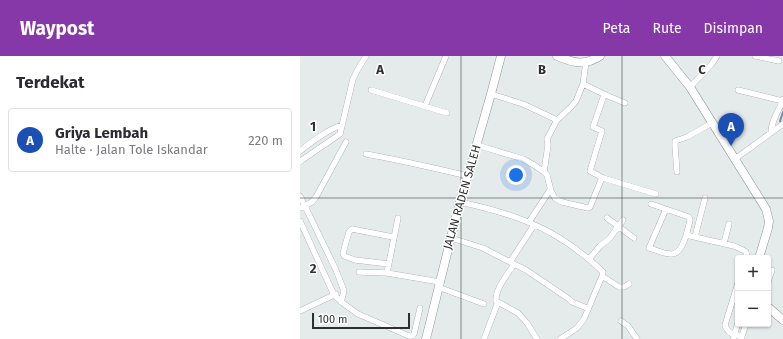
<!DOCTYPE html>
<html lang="id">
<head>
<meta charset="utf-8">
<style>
	:root { --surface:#fff; --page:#f7f7f7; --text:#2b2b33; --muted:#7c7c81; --line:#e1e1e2; --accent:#8638a8 }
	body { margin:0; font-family:"Fira Sans",sans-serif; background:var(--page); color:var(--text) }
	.controls { position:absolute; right:12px; bottom:12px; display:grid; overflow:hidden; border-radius:4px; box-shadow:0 1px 3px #0004 }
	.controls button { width:36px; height:36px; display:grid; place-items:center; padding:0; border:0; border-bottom:1px solid var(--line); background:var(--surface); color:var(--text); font:20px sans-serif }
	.scale { position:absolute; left:12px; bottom:10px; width:98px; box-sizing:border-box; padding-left:4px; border:2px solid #2e3030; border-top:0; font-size:11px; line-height:14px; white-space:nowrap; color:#2e3030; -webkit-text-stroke:3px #fff; paint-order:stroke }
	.you { position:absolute; left:216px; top:119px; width:14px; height:14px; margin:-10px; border:3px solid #fff; border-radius:50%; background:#1a73e8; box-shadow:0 0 0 6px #1a73e833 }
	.badge { display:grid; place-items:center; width:26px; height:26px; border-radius:50%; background:var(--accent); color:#fff; font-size:13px; font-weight:700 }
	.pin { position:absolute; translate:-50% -33px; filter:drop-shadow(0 1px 2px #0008) }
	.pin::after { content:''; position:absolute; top:21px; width:14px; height:12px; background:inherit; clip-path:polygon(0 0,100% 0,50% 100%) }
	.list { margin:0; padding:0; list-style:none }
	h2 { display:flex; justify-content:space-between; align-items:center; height:52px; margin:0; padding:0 16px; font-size:17px }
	h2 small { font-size:13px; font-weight:400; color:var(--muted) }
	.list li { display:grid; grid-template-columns:26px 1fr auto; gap:12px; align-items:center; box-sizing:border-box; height:64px; margin:0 8px 8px; padding:0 8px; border:1px solid var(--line); border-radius:4px }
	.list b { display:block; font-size:15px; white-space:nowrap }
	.list p { margin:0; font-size:13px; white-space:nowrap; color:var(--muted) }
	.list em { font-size:13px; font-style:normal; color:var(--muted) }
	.map { position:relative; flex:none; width:483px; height:283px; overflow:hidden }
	header { display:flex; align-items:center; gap:24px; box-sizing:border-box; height:56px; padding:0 20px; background:var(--accent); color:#fff }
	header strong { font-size:19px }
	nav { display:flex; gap:22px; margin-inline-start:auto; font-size:14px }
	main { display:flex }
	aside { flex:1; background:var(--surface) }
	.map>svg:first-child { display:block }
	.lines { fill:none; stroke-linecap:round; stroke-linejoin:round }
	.stream { stroke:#748ea4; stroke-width:2 }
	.street-casing { stroke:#929797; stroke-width:6 }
	.secondary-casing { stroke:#929797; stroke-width:9 }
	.street { stroke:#fff; stroke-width:5.5 }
	.secondary { stroke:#fff; stroke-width:8 }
	.grid { fill:none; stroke:#2e3030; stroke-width:1; stroke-opacity:0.55 }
	.labels { text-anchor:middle; stroke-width:3; stroke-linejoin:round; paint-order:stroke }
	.street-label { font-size:12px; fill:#2e3030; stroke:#fff }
	.grid-label { font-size:13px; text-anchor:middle; font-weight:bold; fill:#2e3030; stroke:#fff; stroke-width:3; stroke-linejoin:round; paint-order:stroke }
</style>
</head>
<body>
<header>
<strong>Waypost</strong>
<nav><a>Peta</a><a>Rute</a><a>Disimpan</a></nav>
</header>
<main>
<aside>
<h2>Terdekat<small></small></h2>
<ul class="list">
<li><span class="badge" style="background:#1a4fb4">A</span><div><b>Griya Lembah</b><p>Halte · Jalan Tole Iskandar</p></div><em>220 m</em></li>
</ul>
</aside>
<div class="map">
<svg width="483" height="283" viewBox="0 0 483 283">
	<rect width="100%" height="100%" fill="#e5eaea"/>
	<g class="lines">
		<path class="stream" d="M482,68L480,65L483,56"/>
		<g class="street-casing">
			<path id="street" d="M455,0L465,2L466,0
				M465,2L479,5
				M283,28L308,40L325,47
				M390,31L411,9L417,0
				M71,34L147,57
				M438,34L483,45V43
				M191,38L223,48L257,64
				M125,50L146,0
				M471,77C471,66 478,55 483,45
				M177,89L223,103L234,109L244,116L247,119L251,135L255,142L262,146L288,152L290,151L301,124L303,122L356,138
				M0,95C13,85 27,74 42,69
				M66,98C100,104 134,112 168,120
				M435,103L483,68
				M0,106L2,104L40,78L53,23L58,13L66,0
				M244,116L248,89L247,83L257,64L271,51L276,45L283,28L286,6
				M377,116L375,90V85L387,81L412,67
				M303,122L290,115L302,75L293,71L304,39
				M0,140L36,214L44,235L41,246
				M160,146C183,151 206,157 228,166C256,177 281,195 303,216L302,220L284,263L277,272L260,283
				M351,148L389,161L390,164C388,173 383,199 371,198C364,198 356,194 349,192L366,153
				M0,152L12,146L16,141L46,86
				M307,162L334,182
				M0,165L34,239L44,248L58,258L109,280H112L114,278L120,252
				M229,166L250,134
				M386,179L434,190L443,194L446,196L447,202
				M395,181L405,142
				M151,182L183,192L206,204L226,214L269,243L272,246L287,252L289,251
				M424,187L429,168
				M289,203L300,190L309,183L323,164
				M210,206L234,169
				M89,208L55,204L44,200L43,197L49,176L52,173L93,181
				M214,208C208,218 195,233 196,245L218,257L227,267L237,283
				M59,216L87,217L140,226
				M87,217L98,162
				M302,220L319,231H324L329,228
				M468,226L472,214
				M438,227L425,269C427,277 434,279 442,281
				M138,231L184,248
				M0,255L36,238
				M321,265L328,270L337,283
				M184,283L198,246
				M433,283L438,267
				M441,283L446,268"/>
		</g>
		<g class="secondary-casing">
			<path id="secondary" d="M257,0C273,7 285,10 300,0
				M365,0L390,31L466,153L469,165L468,172L459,202
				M468,251L483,264
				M126,283L157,157L191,38L201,0"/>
		</g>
		<use href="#street" class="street"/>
		<use href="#secondary" class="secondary"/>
	</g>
	<path class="grid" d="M161,0V283M322,0V283M0,142H483"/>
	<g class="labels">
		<g class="street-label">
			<text transform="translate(162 141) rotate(-74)" y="4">JALAN RADEN SALEH</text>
		</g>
	</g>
	<g class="grid-label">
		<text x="80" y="18">A</text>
		<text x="242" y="18">B</text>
		<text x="402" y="18">C</text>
		<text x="13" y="75">1</text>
		<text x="13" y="217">2</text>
	</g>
</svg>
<div class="controls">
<button>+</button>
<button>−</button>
</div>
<div class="scale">100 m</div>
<div class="you"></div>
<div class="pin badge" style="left:431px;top:90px;background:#1a4fb4">A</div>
</div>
</main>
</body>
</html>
